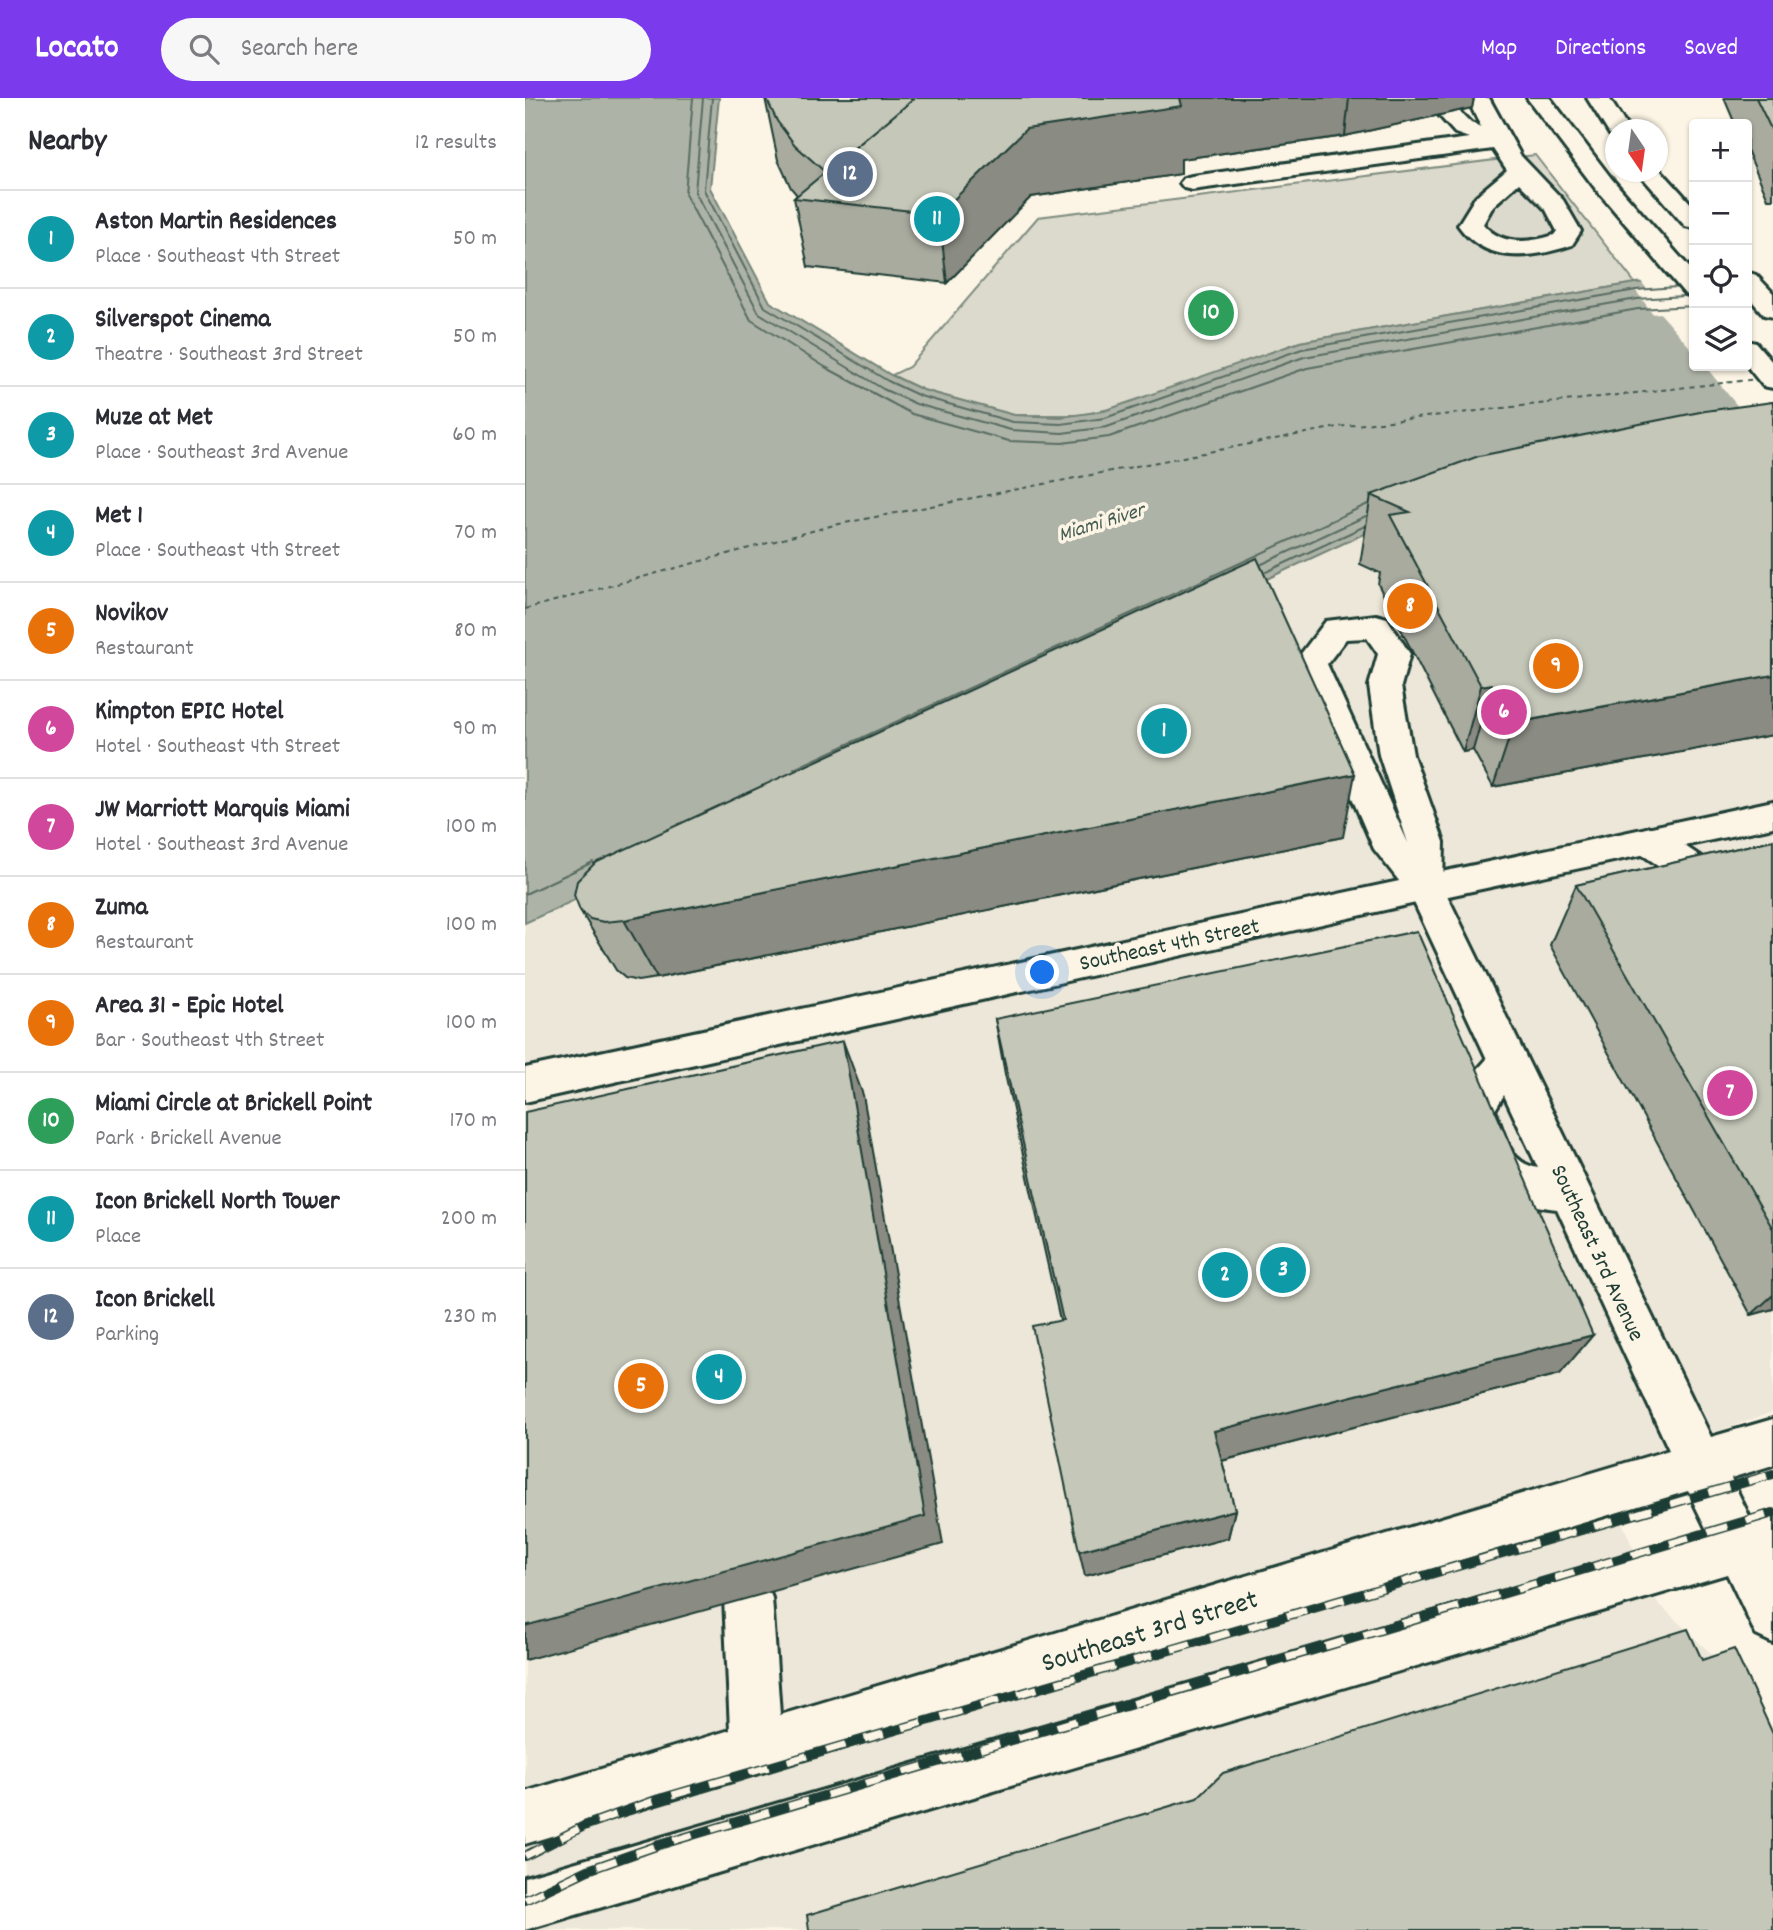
<!DOCTYPE html>
<html lang="en">
<head>
<meta charset="utf-8">
<style>
	:root { --surface:#fff; --page:#f7f7f7; --text:#2b2b33; --muted:#7c7c81; --line:#e1e1e2; --accent:#7c3aed }
	body { margin:0; font-family:Dekko,sans-serif; background:var(--page); color:var(--text) }
	.controls { position:absolute; right:21px; top:21px; display:grid; overflow:hidden; border-radius:7px; box-shadow:0 2px 5px #0004 }
	.controls button { width:63px; height:63px; display:grid; place-items:center; padding:0; border:0; border-bottom:2px solid var(--line); background:var(--surface); color:var(--text); font:35px sans-serif }
	.compass { position:absolute; left:1080px; top:21px; width:63px; height:63px; border-radius:50%; background:var(--surface); box-shadow:0 2px 5px #0004; rotate:167deg }
	.you { position:absolute; left:518px; top:875px; width:24px; height:24px; margin:-18px; border:5px solid #fff; border-radius:50%; background:#1a73e8; box-shadow:0 0 0 10px #1a73e833 }
	.badge { display:grid; place-items:center; width:46px; height:46px; border-radius:50%; background:var(--accent); color:#fff; font-size:23px; font-weight:700 }
	.pin { position:absolute; translate:-50% -50%; border:4px solid #fff; box-shadow:0 2px 7px #0006 }
	.list { margin:0; padding:0; list-style:none }
	h2 { display:flex; justify-content:space-between; align-items:center; height:91px; margin:0; padding:0 28px; font-size:30px }
	h2 small { font-size:23px; font-weight:400; color:var(--muted) }
	.list li { display:grid; grid-template-columns:46px 1fr auto; gap:21px; align-items:center; box-sizing:border-box; height:98px; padding:0 28px; border-top:2px solid var(--line) }
	.list b { display:block; font-size:26px; white-space:nowrap }
	.list p { margin:0; font-size:23px; white-space:nowrap; color:var(--muted) }
	.list em { font-size:23px; font-style:normal; color:var(--muted) }
	.icon { flex:none; width:38px; height:38px; fill:none; stroke:currentColor; stroke-width:2; stroke-linecap:round; stroke-linejoin:round }
	.map { position:relative; flex:none; width:1248px; height:1832px; overflow:hidden }
	header { display:flex; align-items:center; gap:42px; box-sizing:border-box; height:98px; padding:0 35px; background:var(--accent); color:#fff }
	header strong { font-size:33px }
	nav { display:flex; gap:38px; margin-inline-start:auto; font-size:24px }
	.search { width:490px; height:63px; background:var(--page); display:flex; align-items:center; gap:18px; box-sizing:border-box; padding:0 24px; border-radius:38px; color:var(--muted); font-size:26px }
	main { display:flex }
	aside { flex:1; background:var(--surface) }
	.map>svg:first-child { display:block }
	.built { fill:#ece7d8 }
	.green { fill:#dcdacc; stroke:#7e8c80; stroke-width:2 }
	.water { fill:#aeb3a7; stroke:#758479; stroke-width:2 }
	.pier { fill:#fcf5e5 }
	.lines { fill:none; stroke-linecap:round; stroke-linejoin:round }
	.shore { stroke:#586c62; stroke-width:2 }
	.ferry { stroke:#435a51; stroke-width:2; stroke-dasharray:5 4.5; stroke-linecap:butt }
	.minor-casing { stroke:#1f3d34; stroke-width:6 }
	.major-casing { stroke:#1f3d34; stroke-width:6 }
	.minor { fill:#fcf5e5; fill-rule:evenodd }
	.major { fill:#fcf5e5; fill-rule:evenodd }
	.rail-casing { stroke:#1f3d34; stroke-width:10 }
	.rail { stroke:#fcf5e5; stroke-width:7; stroke-dasharray:20; stroke-linecap:butt }
	.wall { fill:#a9ab9f; stroke:#1f3d34; stroke-width:2 }
	.shaded-wall { fill:#8a8b82; stroke:#1f3d34; stroke-width:2 }
	.building { fill:#c5c7b9; stroke:#1f3d34; stroke-width:2 }
	.labels { text-anchor:middle; stroke-width:7; stroke-linejoin:round; paint-order:stroke }
	.far-water-label { font-size:21px; font-style:italic; fill:#435a51; stroke:#fcf5e5 }
	.street-label { font-size:23px; fill:#1f3d34; stroke:#fcf5e5 }
	.near-street-label { font-size:28px; fill:#1f3d34; stroke:#fcf5e5 }
</style>
</head>
<body>
<header>
<strong>Locato</strong>
<div class="search"><svg class="icon" aria-label="search" viewBox="0 0 24 24"><circle cx="10" cy="10" r="6"/><path d="M15 15l6 6"/></svg>Search here</div>
<nav><a>Map</a><a>Directions</a><a>Saved</a></nav>
</header>
<main>
<aside>
<h2>Nearby<small>12 results</small></h2>
<ul class="list">
<li><span class="badge" style="background:#0f9aa8">1</span><div><b>Aston Martin Residences</b><p>Place · Southeast 4th Street</p></div><em>50 m</em></li>
<li><span class="badge" style="background:#0f9aa8">2</span><div><b>Silverspot Cinema</b><p>Theatre · Southeast 3rd Street</p></div><em>50 m</em></li>
<li><span class="badge" style="background:#0f9aa8">3</span><div><b>Muze at Met</b><p>Place · Southeast 3rd Avenue</p></div><em>60 m</em></li>
<li><span class="badge" style="background:#0f9aa8">4</span><div><b>Met 1</b><p>Place · Southeast 4th Street</p></div><em>70 m</em></li>
<li><span class="badge" style="background:#e8710a">5</span><div><b>Novikov</b><p>Restaurant</p></div><em>80 m</em></li>
<li><span class="badge" style="background:#d1479c">6</span><div><b>Kimpton EPIC Hotel</b><p>Hotel · Southeast 4th Street</p></div><em>90 m</em></li>
<li><span class="badge" style="background:#d1479c">7</span><div><b>JW Marriott Marquis Miami</b><p>Hotel · Southeast 3rd Avenue</p></div><em>100 m</em></li>
<li><span class="badge" style="background:#e8710a">8</span><div><b>Zuma</b><p>Restaurant</p></div><em>100 m</em></li>
<li><span class="badge" style="background:#e8710a">9</span><div><b>Area 31 - Epic Hotel</b><p>Bar · Southeast 4th Street</p></div><em>100 m</em></li>
<li><span class="badge" style="background:#2e9e5b">10</span><div><b>Miami Circle at Brickell Point</b><p>Park · Brickell Avenue</p></div><em>170 m</em></li>
<li><span class="badge" style="background:#0f9aa8">11</span><div><b>Icon Brickell North Tower</b><p>Place</p></div><em>200 m</em></li>
<li><span class="badge" style="background:#5c6f8a">12</span><div><b>Icon Brickell</b><p>Parking</p></div><em>230 m</em></li>
</ul>
</aside>
<div class="map">
<svg width="1248" height="1832" viewBox="0 0 1248 1832">
	<rect width="100%" height="100%" fill="#fcf5e5"/>
	<filter id="ink" filterUnits="userSpaceOnUse"><feTurbulence type="fractalNoise" baseFrequency=".0143" numOctaves="2"/><feDisplacementMap in="SourceGraphic" scale="14" xChannelSelector="R" yChannelSelector="G"/><feConvolveMatrix kernelMatrix="1 2 1 2 8 2 1 2 1" color-interpolation-filters="sRGB"/></filter>
	<g filter="url(#ink)">
		<path class="built" d="M1248,364V1314L1076,1374L1130,1502L1222,1590L1248,1832H0V825L858,427Z"/>
		<path class="green" d="M1010,57L1110,185L775,244L599,308L556,317H489L398,292L367,277L384,269L513,119Z"/>
		<path class="water" d="M0,0H194L185,90L245,204L366,277L398,292L489,317L536,319L579,313L775,244L1110,185L1169,181V268H1222L1248,364L858,427L0,825Z"/>
		<path class="pier" d="M1248,173V352L1180,268H1222V174Z
			M1169,178V254L1135,215L1128,216L1111,193L1122,191L1114,181Z"/>
		<g class="lines">
			<path class="shore" d="M168,0L160,96L226,222L300,269L387,316L484,343L537,345L584,339L782,270L1113,211L1169,208
				M178,0L170,94L234,215L358,291L391,306L486,332L537,335L582,329L779,259L1112,201L1159,198
				M187,0L179,92L240,209L363,283L395,298L488,324L536,326L580,320L777,251L1111,192L1152,189
				M737,466L841,418
				M741,474L840,428
				M269,671L843,406
				M0,796L68,764"/>
			<path class="ferry" d="M0,511L309,427L812,329L1233,281"/>
			<g class="minor-casing">
				<path id="minor" d="M942,0H964L996,58L1038,102L1056,133L1047,147C1007,161 960,166 933,127L951,98L982,72L968,51L667,92L659,90L655,85L659,80L667,78L944,40L930,35L912,15L915,10H931L946,25L956,29ZM994,85L1021,112L1032,133L1029,137C1004,145 976,148 958,126L968,108Z
					M851,517L862,520L885,556L876,588L888,657L919,744L918,789L1186,1339L1248,1321V1367L1206,1380L1226,1422L1248,1415V1545L1231,1537L1202,1476L0,1832V1779L1183,1434L1163,1393L0,1746V1694L205,1632L199,1500L206,1483L223,1476L240,1483L247,1500L255,1617L1144,1352L1032,1111C953,1102 954,1078 930,1012L944,981L962,961L886,798L849,751L769,565L801,523ZM842,540L853,556L844,588L854,657L883,745L802,566L821,541ZM979,997L1013,1070C983,1065 980,1037 970,1012Z
					M1125,729L1138,733L1210,782L1215,792L1210,802L1197,807L1184,802L1112,753L1107,743L1112,733Z"/>
			</g>
			<g class="major-casing">
				<path id="major" d="M1002,0H1025L1086,80L1169,175V199L1160,196L1070,90Z
					M1062,0H1084L1104,32H1090V38L1085,37Z
					M1133,69L1169,109V130L1160,128L1113,74H1132Z
					M1222,174L1231,177L1248,195V219L1239,217L1222,197Z
					M1222,243L1231,245L1248,265V290L1238,288L1222,268Z
					M1248,703V729L900,803L0,1004V970Z"/>
			</g>
			<use href="#minor" class="minor"/>
			<use href="#major" class="major"/>
			<g class="rail-casing">
				<path id="rail" d="M0,1758L59,1728L131,1702L1248,1376
					M0,1802L63,1772L134,1747L1248,1415"/>
			</g>
			<use href="#rail" class="rail"/>
		</g>
		<path class="wall" d="M240,0H949L947,10L820,38L656,61V76L506,99L422,185L283,169L269,100L272,97L266,90L253,62Z
			M1199,0H1248V101H1243L1222,52V26H1210Z
			M1248,304V637L968,689L948,652L938,654L853,486L855,475L835,466L846,397Z
			M818,739L132,880L113,883L100,880L91,872L55,812Z
			M1248,742V1211L1226,1217L1025,847L1051,787Z
			M470,921L1035,1276L697,1363L710,1412L703,1440L560,1478L535,1222L480,976Z"/>
		<path class="shaded-wall" d="M392,0H824L820,38L656,61V76L506,99L422,185L414,116Z
			M824,0H949L947,10L820,38Z
			M1248,577V637L968,689L989,625Z
			M967,586L948,652L938,654L956,588Z
			M830,676L818,739L132,880L99,822Z
			M318,943L338,997L418,1446L0,1562V1528Z
			M1248,1197V1211L1226,1217Z
			M1068,1237L1035,1276L684,1366L689,1333Z
			M710,1412L703,1440L560,1478L554,1453Z"/>
		<path class="building" d="M241,0H390L300,74L270,47L252,23Z
			M390,0H655L657,8L501,31L414,116L269,100Z
			M1231,0H1248V35Z
			M1248,304V577L989,625L967,586L956,588L865,417L885,414L846,397L954,358L1180,313Z
			M732,460L830,676L99,822L79,824L65,821L55,812L49,797L52,783L70,765Z
			M1248,742V1131L1051,787Z
			M892,833L1068,1237L689,1333L710,1412L554,1453L507,1228L538,1222L470,921Z
			M318,943L400,1418L0,1528V1014Z
			M1163,1531L1177,1562L1209,1551L1248,1636V1832H284L282,1817L672,1700L698,1675Z"/>
	</g>
	<g class="labels">
		<g class="far-water-label">
			<text transform="translate(576 423) rotate(-17)" y="7">Miami River</text>
		</g>
		<g class="street-label">
			<text transform="translate(644 845) rotate(-12)" y="8">Southeast 4th Street</text>
			<text transform="translate(1074 1154) rotate(65)" y="8">Southeast 3rd Avenue</text>
		</g>
		<g class="near-street-label">
			<text transform="translate(624 1531) rotate(-17)" y="10">Southeast 3rd Street</text>
		</g>
	</g>
</svg>
<div class="controls">
<button>+</button>
<button>−</button>
<button><svg class="icon" aria-label="locate" viewBox="0 0 24 24"><circle cx="12" cy="12" r="6"/><path d="M12 2v4M12 18v4M2 12h4M18 12h4"/></svg></button>
<button><svg class="icon" aria-label="layers" viewBox="0 0 24 24"><path d="M12 4l9 5-9 5-9-5zM3 14l9 5 9-5"/></svg></button>
</div>
<svg class="compass" viewBox="-18 -18 36 36"><path d="M0-13l5 13h-10z" fill="#e53935"/><path d="M0 13l5-13h-10z" fill="#7c7c81"/></svg>
<div class="you"></div>
<div class="pin badge" style="left:639px;top:633px;background:#0f9aa8">1</div>
<div class="pin badge" style="left:700px;top:1177px;background:#0f9aa8">2</div>
<div class="pin badge" style="left:758px;top:1172px;background:#0f9aa8">3</div>
<div class="pin badge" style="left:194px;top:1279px;background:#0f9aa8">4</div>
<div class="pin badge" style="left:116px;top:1288px;background:#e8710a">5</div>
<div class="pin badge" style="left:979px;top:614px;background:#d1479c">6</div>
<div class="pin badge" style="left:1205px;top:995px;background:#d1479c">7</div>
<div class="pin badge" style="left:885px;top:508px;background:#e8710a">8</div>
<div class="pin badge" style="left:1031px;top:568px;background:#e8710a">9</div>
<div class="pin badge" style="left:686px;top:215px;background:#2e9e5b">10</div>
<div class="pin badge" style="left:412px;top:121px;background:#0f9aa8">11</div>
<div class="pin badge" style="left:325px;top:76px;background:#5c6f8a">12</div>
</div>
</main>
</body>
</html>
